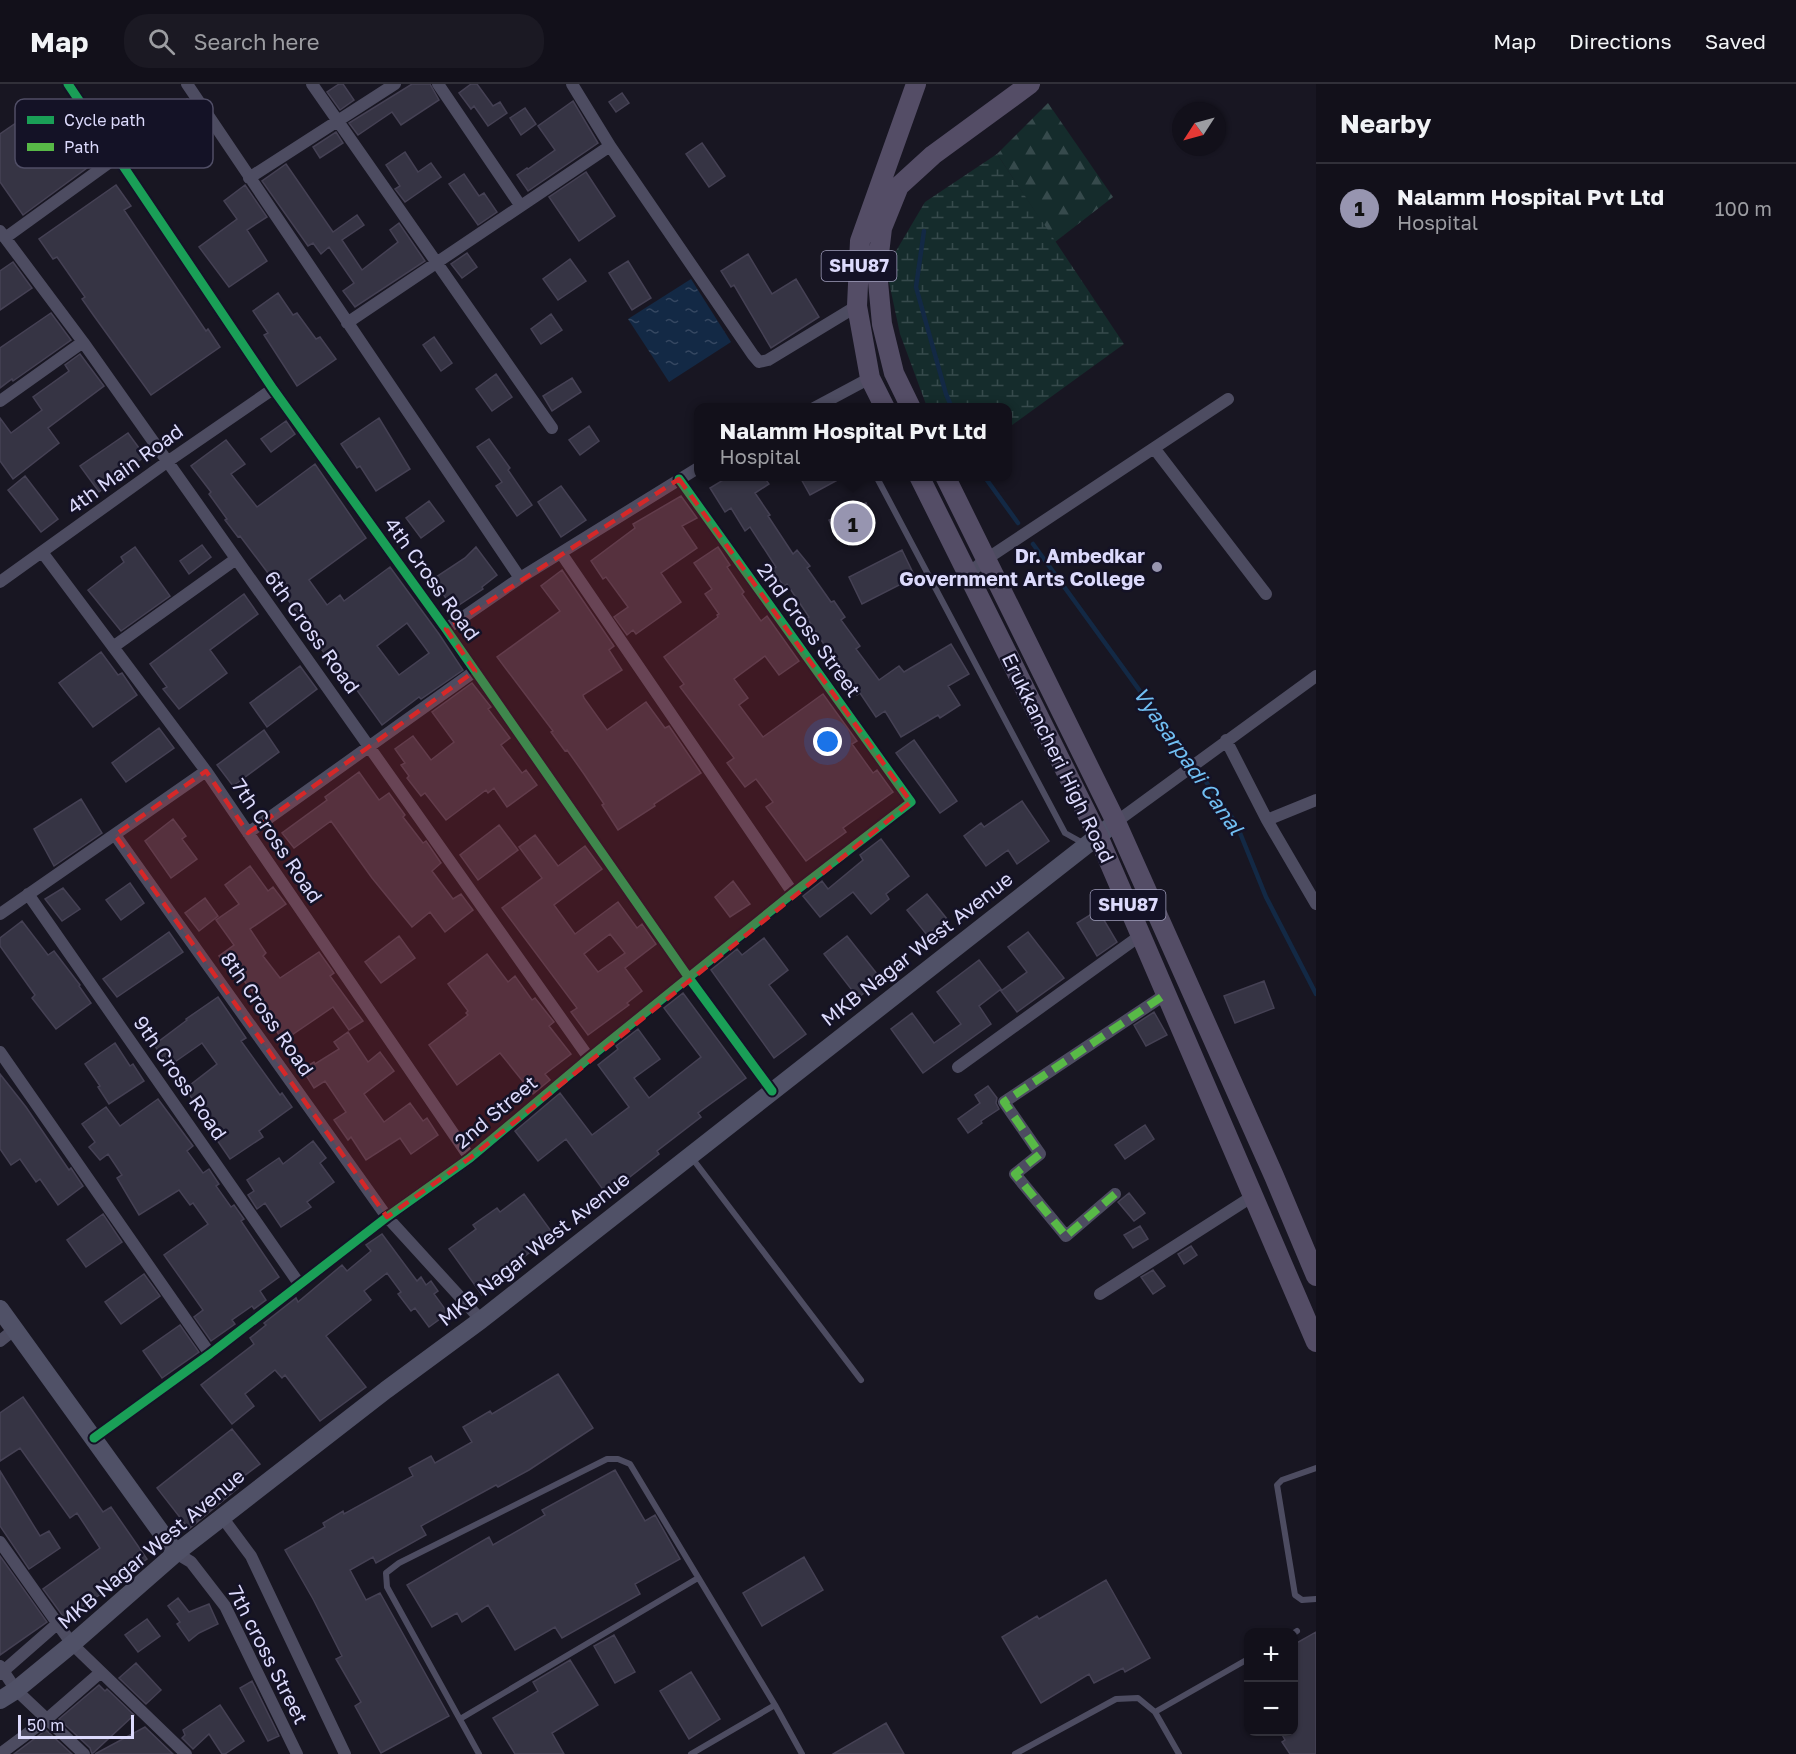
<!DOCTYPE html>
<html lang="en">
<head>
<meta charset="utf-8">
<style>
	:root { --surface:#12101a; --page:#1b1923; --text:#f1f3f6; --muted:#9c9da2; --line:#313039; --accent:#9795b0 }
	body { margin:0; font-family:"Golos Text",sans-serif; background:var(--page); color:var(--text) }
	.controls { position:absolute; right:18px; bottom:18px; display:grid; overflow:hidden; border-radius:12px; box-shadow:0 2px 4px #0004 }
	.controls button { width:54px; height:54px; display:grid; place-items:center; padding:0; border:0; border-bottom:2px solid var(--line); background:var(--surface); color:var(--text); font:30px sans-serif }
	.compass { position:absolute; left:1172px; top:18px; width:54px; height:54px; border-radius:50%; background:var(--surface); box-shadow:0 2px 4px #0004; rotate:234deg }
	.scale { position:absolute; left:18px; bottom:15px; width:116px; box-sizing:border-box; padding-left:6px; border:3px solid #dcdafc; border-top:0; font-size:16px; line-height:21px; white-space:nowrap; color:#dcdafc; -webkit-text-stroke:4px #141226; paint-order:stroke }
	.you { position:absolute; left:828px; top:658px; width:21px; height:21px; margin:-15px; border:4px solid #fff; border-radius:50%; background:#1a73e8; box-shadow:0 0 0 9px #1a73e833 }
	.badge { display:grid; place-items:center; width:39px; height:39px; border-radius:50%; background:var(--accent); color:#111; font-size:20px; font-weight:700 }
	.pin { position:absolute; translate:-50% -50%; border:3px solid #fff; box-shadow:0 2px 6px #0006 }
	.popup { position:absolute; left:694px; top:319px; width:318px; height:78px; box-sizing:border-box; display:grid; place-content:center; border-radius:12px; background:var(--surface); filter:drop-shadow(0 2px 4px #0005); font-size:20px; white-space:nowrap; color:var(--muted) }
	.popup b { font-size:22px; color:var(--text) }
	.popup::after { content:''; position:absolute; left:50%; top:100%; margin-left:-12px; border:12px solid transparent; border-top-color:var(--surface) }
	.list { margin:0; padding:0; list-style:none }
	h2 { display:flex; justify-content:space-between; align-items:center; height:78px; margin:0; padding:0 24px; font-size:26px }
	h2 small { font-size:20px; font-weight:400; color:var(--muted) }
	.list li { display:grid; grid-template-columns:39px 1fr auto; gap:18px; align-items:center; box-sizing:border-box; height:90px; padding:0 24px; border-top:2px solid var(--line) }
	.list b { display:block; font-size:22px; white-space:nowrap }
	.list p { margin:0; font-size:20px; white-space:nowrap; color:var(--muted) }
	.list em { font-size:20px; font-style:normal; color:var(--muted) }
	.icon { flex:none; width:33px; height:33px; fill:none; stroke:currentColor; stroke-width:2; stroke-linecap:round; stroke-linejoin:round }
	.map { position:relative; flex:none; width:1316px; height:1670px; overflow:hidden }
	header { display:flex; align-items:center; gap:36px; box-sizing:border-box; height:84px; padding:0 30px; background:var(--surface); border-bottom:2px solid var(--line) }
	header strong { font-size:28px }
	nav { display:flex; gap:33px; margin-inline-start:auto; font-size:21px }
	.search { width:420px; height:54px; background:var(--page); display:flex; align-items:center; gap:15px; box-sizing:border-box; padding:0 21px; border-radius:24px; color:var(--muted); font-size:22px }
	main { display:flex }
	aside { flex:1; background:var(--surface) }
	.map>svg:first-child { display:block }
	.forest { fill:url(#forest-firs) }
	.wetland { fill:url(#wetland-marsh) }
	.water { fill:url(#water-ripples) }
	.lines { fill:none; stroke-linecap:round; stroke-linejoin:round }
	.stream { stroke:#132945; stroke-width:4.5 }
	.building { fill:#363444; stroke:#454154; stroke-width:1.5; fill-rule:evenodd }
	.lane { stroke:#4d4c61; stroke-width:6 }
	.street { stroke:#4d4c61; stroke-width:12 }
	.secondary { stroke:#505167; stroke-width:18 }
	.primary { stroke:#544d66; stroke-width:20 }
	.quiet { stroke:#58b947; stroke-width:8; stroke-dasharray:15 8; stroke-linecap:butt }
	.cycleway-casing { stroke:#141226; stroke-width:13 }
	.cycleway { stroke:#1a9f57; stroke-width:9 }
	.marked { fill:#d62828; fill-opacity:0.2; stroke:#d62828; stroke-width:4.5; stroke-dasharray:12 8; stroke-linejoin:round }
	.poi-dot { fill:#9795b0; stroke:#141226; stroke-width:2 }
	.labels { text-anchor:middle; stroke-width:5; stroke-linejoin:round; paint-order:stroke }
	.shield { fill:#141226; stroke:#a09ebc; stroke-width:1.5 }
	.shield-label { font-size:18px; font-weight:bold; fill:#dcdafc }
	.street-label { font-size:20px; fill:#dcdafc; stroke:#141226 }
	.poi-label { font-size:20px; font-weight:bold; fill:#dcdafc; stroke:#141226; text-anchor:end }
	.water-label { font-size:21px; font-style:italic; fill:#71bff3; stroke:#141226 }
	.key { fill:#141226; stroke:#504e66; stroke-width:1.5 }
	.key-label { font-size:16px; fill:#dcdafc }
</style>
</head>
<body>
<header>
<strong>Map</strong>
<div class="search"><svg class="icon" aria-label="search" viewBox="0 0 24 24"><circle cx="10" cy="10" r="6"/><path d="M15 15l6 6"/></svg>Search here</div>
<nav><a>Map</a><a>Directions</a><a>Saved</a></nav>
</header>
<main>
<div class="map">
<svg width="1316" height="1670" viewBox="0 0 1316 1670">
	<defs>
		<pattern id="forest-firs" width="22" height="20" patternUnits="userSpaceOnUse" patternTransform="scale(1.5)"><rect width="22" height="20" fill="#152c2c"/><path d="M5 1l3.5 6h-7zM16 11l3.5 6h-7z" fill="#364a4c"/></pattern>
		<pattern id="wetland-marsh" width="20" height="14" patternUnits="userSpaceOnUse" patternTransform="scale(1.5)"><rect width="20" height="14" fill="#152c2c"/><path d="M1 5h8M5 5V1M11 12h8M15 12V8" fill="none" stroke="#364a4c"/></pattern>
		<pattern id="water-ripples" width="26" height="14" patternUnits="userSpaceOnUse" patternTransform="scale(1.5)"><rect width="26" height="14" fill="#132945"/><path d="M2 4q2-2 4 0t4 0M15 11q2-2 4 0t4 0" fill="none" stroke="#354761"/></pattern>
	</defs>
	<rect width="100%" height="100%" fill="#181622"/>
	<path class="forest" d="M1048,19L1113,113L1055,158L997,70Z"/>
	<path class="wetland" d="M997,70L1124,260L1008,344V324L927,323L900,250L886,184L925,118Z"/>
	<path class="water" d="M691,195L731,258L669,298L628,235Z"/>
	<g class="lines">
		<path class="stream" d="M924,147L916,203L946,310L952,324
			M984,392L1018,439
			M1033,460L1236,739L1266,813L1316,910"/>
	</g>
	<path class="building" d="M339,0H343L354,16L340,26L327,8Z
		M412,0H430L439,16L401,41L392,28L358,51L349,39Z
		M471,0H477L493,22L500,18L507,29L488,42L474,22L471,25L459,9Z
		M622,9L629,19L616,28L609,18Z
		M187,15L196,29L190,33L198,45L172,63L155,38Z
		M48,17L91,81L23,131L0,98V50Z
		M573,17L598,59L528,107L517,91L527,84L528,85L555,66L538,42Z
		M525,24L536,40L521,51L510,34Z
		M336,48L343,59L320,74L313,63Z
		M702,59L725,92L709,103L686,70Z
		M405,68L418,88L431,79L441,93L405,118L395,105L400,102L386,81Z
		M286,80L333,148L357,131L364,141L342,156L362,186L398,158L390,146L399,139L425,177L355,223L343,207L354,199L329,163L321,170L313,159L308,162L262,97Z
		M586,88L615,132L579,157L549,113Z
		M464,90L479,112L484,109L497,128L478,141L449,100Z
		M116,101L131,122L124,126L206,247L208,245L220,263L151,311L94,232L82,215L85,213L57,173L53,175L39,155Z
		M245,101L267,133L247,146L267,177L229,203L199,163L237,135L224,117Z
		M467,169L477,183L462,194L451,180Z
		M748,170L772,210L796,195L819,233L771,264L734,201L731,203L721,187Z
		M570,175L586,197L558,216L543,195Z
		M628,177L651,214L632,226L609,189Z
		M13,178L32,204L0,226V187Z
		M278,209L293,231L297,229L316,255L320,253L336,275L297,302L264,251L268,249L253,227Z
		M51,229L71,256L13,297L12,295L0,304V264Z
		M551,230L562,246L541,260L531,245Z
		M434,253L452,279L441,287L423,261Z
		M80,270L104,302L48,344L59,359L13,395L0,377V334L11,349L42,326L33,313L69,287L65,281Z
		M496,290L512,313L492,327L476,305Z
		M572,294L581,308L552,327L543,312Z
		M379,334L410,385L376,407L360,382L357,384L341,360Z
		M286,337L295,350L271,368L261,355Z
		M589,342L599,357L580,371L569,356Z
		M128,349L145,372L99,408L80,382Z
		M489,355L510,384L508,386L532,421L517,432L496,402L502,398L477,363Z
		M226,356L245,380L231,390L257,423L315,380L366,454L309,496L327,521L340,511L344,517L390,483L439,550L463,586L421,615L419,613L382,641L341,584L338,586L301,540L304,539L289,517L240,452L238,453L225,436L227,435L209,410L211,408L191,382ZM407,539L429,569L399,591L377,562Z
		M25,392L58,435L41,448L8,406Z
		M728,393H764L769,400L755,409L770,431L768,432L793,470L797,466L810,482L807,484L831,518L834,517L845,533L841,536L860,562L856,565L879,596L899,582L904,588L951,560L969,590L948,602L960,621L940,634L938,631L901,653L885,627L876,633L860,609L857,611L837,583L838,582L807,534L809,533L787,500L784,502L772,486L776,483L750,443L745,447L731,424L725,428L710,404Z
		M800,393H843L810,411Z
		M561,402L586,436L561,453L538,418Z
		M681,412L697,434L682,442L697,464L661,489L681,518L636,550L633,546L627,551L614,533L628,523L606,493L603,495L591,477L635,444L633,440Z
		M429,417L444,437L421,454L406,434Z
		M866,419L875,439L838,456L829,436Z
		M202,461L211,473L189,490L180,477Z
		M135,463L170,512L121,547L88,506L124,478L121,473Z
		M476,463L497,491L482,503L483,505L453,525L433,495L465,474Z
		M718,463L730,481L727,483L744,508L742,510L761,537L767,532L799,577L779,591L765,572L734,595L748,614L739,621L763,653L823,610L857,657L852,660L873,689L877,686L893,708L843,744L846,748L806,777L766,723L773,718L756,695L745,703L727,679L734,674L680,603L684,600L664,573L718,533L717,531L719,530L705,510L712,505L694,479Z
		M902,466L915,493L862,520L849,493Z
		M562,486L614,562L609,566L622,586L583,611L584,614L607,646L646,618L665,644L669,642L701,689L654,720L655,722L618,746L602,721L604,720L584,690L567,666L565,667L551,648L553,647L497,573L560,527L541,502Z
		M244,510L258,530L210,566L227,589L179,625L163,605L167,603L150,580Z
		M101,568L118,591L122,589L137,611L93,643L59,599Z
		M300,582L317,605L267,643L250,619Z
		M472,599L491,623L488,625L510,654L501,661L522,689L526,686L537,701L507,723L494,704L488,709L486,706L446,736L425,709L421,712L407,694L409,692L401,681L405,679L395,665L413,652L431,676L454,658L432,628Z
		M159,644L174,664L126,698L112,679Z
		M264,646L279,668L233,702L217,681Z
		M914,656L957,717L940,729L896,669Z
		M359,688L379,716L389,709L405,731L403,733L423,759L426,757L441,779L432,787L453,815L461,810L473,826L445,848L430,828L412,843L372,794L331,737L294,764L282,749L327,716L325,713Z
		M81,715L102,749L54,782L34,745Z
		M1022,717L1049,757L1017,780L1008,766L986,782L964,752L981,739L984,743Z
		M173,735L186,752L182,755L197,775L171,794L145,757Z
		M499,741L518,766L478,796L460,771Z
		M535,751L558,782L585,762L602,785L554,821L575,850L618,818L637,844L642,840L656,860L625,884L642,907L627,919L629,921L588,951L571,928L577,924L502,824L542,794L519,763ZM610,850L625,869L598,888L584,870Z
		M881,755L909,792L886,810L889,815L871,830L853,808L820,833L803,812L822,797L828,805L863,776L860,771Z
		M250,782L268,807L273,803L286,820L250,845L266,869L263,872L280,894L319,868L334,889L330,892L363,937L349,946L333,923L283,957L272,940L274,938L256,912L238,889L233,892L219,872L234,861L216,836L239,820L225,801Z
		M733,797L750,820L730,833L715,813Z
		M130,799L144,819L121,836L106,816Z
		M63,804L80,825L62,837L45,815Z
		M927,810L947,835L927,851L907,826Z
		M205,814L218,832L199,847L185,829Z
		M1098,826L1117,858L1097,872L1077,839Z
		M22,837L48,871L54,867L80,901L79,902L91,919L56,945L32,914L35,911L0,862V854Z
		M169,848L183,868L117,913L103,895Z
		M1028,848L1064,894L1017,928L1001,907L1027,888L1008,863Z
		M399,852L415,874L381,899L365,878Z
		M847,852L881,895L858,914L824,870Z
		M764,854L788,886L769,901L806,950L774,974L711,886L737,865L742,871Z
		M487,870L508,898L515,892L532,916L535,914L554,938L549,942L571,970L545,990L550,996L533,1010L500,969L457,1001L429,961L468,931L466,929L468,927L448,900Z
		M979,876L1001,905L979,922L991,940L923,989L891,945L912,929L934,959L961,940L937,908Z
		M1264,897L1274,924L1235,939L1224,912Z
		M683,909L746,994L698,1029L701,1033L657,1067L659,1070L607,1111L566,1055L538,1077L515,1047L560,1009L592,1051L629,1023L598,981L618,965L616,962L638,945L660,975L634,994L649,1014L701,973L664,924Z
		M218,913L246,954L241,957L280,1011L282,1009L292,1023L259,1047L263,1053L230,1075L217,1056L222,1054L185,1005L217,980L202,959L169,982L154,961L187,936L186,935Z
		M1154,928L1167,951L1146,962L1134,941Z
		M348,948L368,978L380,968L394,987L364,1010L384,1038L410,1019L423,1037L427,1034L438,1051L411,1070L400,1054L366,1076L351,1053L348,1056L334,1036L346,1028L325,997L314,1004L302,985L314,978L315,980L339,965L334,958Z
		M115,959L130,982L133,980L144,997L109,1020L98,1003L100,1002L85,980Z
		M0,990L26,1023L69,1086L71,1084L83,1102L58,1121L40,1095L36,1098L20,1075L11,1081L0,1065Z
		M988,1002L997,1014L996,1019L999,1025L981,1037L982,1039L968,1049L958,1035L980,1019L975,1011Z
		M158,1015L193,1062L187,1067L203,1089L209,1085L219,1100L216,1102L231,1123L234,1121L244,1135L241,1137L279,1193L260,1207L266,1216L254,1225L252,1222L232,1236L235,1240L211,1257L194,1233L203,1226L164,1171L208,1140L193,1119L190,1121L179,1106L139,1131L117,1094L122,1091L108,1070L100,1076L89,1063L95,1058L82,1040L106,1023L120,1042Z
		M1145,1041L1154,1055L1125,1075L1115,1061Z
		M313,1057L326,1074L320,1079L334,1098L307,1118L311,1123L281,1143L265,1119L257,1125L248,1111L254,1107L247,1096L279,1074L283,1080Z
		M1129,1109L1145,1129L1134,1137L1118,1118Z
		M524,1110L551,1147L527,1166L529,1169L503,1187L507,1192L482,1211L449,1165L476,1145L473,1141L497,1124L500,1128Z
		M103,1130L122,1158L86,1183L67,1156Z
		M1140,1142L1148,1155L1133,1164L1124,1151Z
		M382,1150L417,1197L421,1193L426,1201L431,1197L438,1207L434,1210L448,1229L429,1243L415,1224L411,1227L398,1210L401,1208L387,1189L364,1207L371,1216L326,1252L366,1303L320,1337L285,1291L282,1294L275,1286L245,1310L254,1322L232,1340L201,1301L254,1260L250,1254L266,1241L264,1239L296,1214L298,1218L342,1181L347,1187L371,1167L366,1161Z
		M1191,1162L1197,1171L1184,1180L1178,1170Z
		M1153,1186L1165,1202L1153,1210L1141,1193Z
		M144,1190L160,1212L121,1240L105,1218Z
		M180,1241L199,1268L162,1294L143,1267Z
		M558,1290L593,1344L529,1386L498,1403L496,1401L421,1442L426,1451L376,1479L373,1473L350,1486L366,1516L380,1509L449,1632L381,1669L355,1622L361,1618L336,1575L342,1572L313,1515L285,1466L325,1443L323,1439L343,1427L344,1430L413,1392L409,1384L431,1372L435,1379L472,1358L463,1343L490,1327L492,1330Z
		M23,1313L103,1428L111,1423L147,1475L117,1496L118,1498L65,1535L43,1505L100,1464L77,1429L70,1434L20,1364L0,1377V1329Z
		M232,1345L260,1380L235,1399L238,1404L189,1445L157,1404Z
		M615,1386L645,1437L655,1431L680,1475L635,1500L640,1510L562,1554L555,1543L515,1566L488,1521L462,1538L457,1529L432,1543L407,1501L489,1453L493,1461L545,1431L542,1426Z
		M0,1387L40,1452L49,1447L60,1464L29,1485L0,1442Z
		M0,1472L47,1538L0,1571Z
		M804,1473L823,1506L762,1542L743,1509Z
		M1106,1496L1150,1574L1125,1588L1123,1584L1094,1599L1089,1590L1041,1619L1002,1553L1037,1532L1039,1535Z
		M178,1514L189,1528L209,1520L218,1540L199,1549L189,1557L177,1540L180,1538L168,1522Z
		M147,1535L160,1552L138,1568L125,1551Z
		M1316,1548V1670H1290L1282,1658L1285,1656L1280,1647H1293V1561Z
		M614,1551L635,1588L615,1599L594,1562Z
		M570,1576L598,1621L552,1649L564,1670H515L493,1634L538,1607L533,1598Z
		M136,1579L161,1606L146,1620L119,1594Z
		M691,1588L720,1635L689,1655L660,1607Z
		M252,1597L279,1652L268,1657L240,1604Z
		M99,1601L105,1607L107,1605L134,1631L92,1670L90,1664L59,1635Z
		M220,1621L244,1657L225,1670H222L209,1650L193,1665L182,1654L185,1651L183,1646Z
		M886,1639L904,1670H833Z
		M145,1643L173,1670H95Z
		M46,1646L72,1670H14Z"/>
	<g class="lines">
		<path class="lane" d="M876,392L1065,749L1083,759
			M692,1074L861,1296
			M1316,1384L1282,1396L1277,1401L1295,1511L1302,1516L1316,1515
			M1294,1549L1297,1547
			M1155,1628L1248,1575
			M460,1635L698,1494
			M479,1670L387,1503L386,1489L399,1479L607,1375H618L630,1380L775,1621L802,1670
			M691,1670L775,1621
			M1015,1670L1116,1615L1138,1614L1155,1628L1179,1670"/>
		<path class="street" d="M68,0L273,305L446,545L689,894L772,1007
			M187,0L520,494
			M312,0L552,344
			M438,0L520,121
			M572,0L610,62L753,271L759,278L768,276L857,222
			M249,94L395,0
			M0,147L83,258L589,974
			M5,154L117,73
			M347,239L610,62
			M0,317L83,258
			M814,324L870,294
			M1154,364L1266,510
			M42,468L206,687L470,1074
			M561,469L793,809
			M968,490L985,476L1228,315
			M0,498L167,378L273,305
			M446,545L520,494L698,384
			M113,563L236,475
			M1226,656L1267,736L1316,820
			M1267,736L1316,716
			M1116,738L1316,592
			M248,749L475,587
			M115,751L387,1133L481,1236
			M28,810L300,1201
			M0,830L206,687
			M0,968L210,1270
			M958,983L1141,851
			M1115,1110L1066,1152L1015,1090L1040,1070L1004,1018L1166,910
			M1100,1210L1253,1112
			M0,1257L15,1245
			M94,1354L210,1270L387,1133L470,1074L589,974L793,809L911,718L679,395
			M222,1433L251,1472L345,1670
			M0,1458L72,1560L186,1670
			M176,1469L191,1478L225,1522L297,1670
			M0,1582L16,1606L84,1670
			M0,1590L57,1540
			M0,1670L47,1635L101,1588"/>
		<path class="secondary" d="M0,1225L176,1469
			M0,1616L16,1606L72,1560L176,1469L386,1306L481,1236L1116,738"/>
		<path class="primary" d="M885,324L870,294L857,222L860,157L916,0
			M911,324L894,289L882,240L877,187L882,144L899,102L933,71L1030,0
			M919,392L1098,752L1316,1258
			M945,392L1116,738L1274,1092L1316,1192"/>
		<path class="quiet" d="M1115,1110L1066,1152L1015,1090L1040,1070L1004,1018L1166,910"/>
		<g class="cycleway-casing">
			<path id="cycleway" d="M68,0L273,305L446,545L689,894L772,1007
				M94,1354L210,1270L387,1133L470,1074L589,974L793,809L911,718L679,395"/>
		</g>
		<use href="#cycleway" class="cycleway"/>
	</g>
	<path class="marked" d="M679,395L911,718L470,1074L387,1133L115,751L206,687L248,749L475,587L446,545Z"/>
	<circle class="poi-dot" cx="1157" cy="483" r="6"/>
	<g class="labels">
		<g class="shield">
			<rect x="821.5" y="167" width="75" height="30" rx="4.5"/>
			<rect x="1090.5" y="806" width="75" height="30" rx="4.5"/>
		</g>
		<g class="shield-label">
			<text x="859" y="188">SHU87</text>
			<text x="1128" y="827">SHU87</text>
		</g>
		<g class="street-label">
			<text transform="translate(125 385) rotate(-36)" y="7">4th Main Road</text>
			<text transform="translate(432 495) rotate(54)" y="7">4th Cross Road</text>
			<text transform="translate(809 546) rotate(54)" y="7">2nd Cross Street</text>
			<text transform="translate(312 548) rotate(54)" y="7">6th Cross Road</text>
			<text transform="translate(1058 674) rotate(64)" y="7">Erukkancheri High Road</text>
			<text transform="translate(277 757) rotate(56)" y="7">7th Cross Road</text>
			<text transform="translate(917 865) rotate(-38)" y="7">MKB Nagar West Avenue</text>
			<text transform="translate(267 930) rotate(55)" y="7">8th Cross Road</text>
			<text transform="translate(180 994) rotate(55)" y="7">9th Cross Road</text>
			<text transform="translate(496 1028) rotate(-40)" y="7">2nd Street</text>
			<text transform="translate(534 1165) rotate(-38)" y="7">MKB Nagar West Avenue</text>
			<text transform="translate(151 1465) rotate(-40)" y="7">MKB Nagar West Avenue</text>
			<text transform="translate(268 1571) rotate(63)" y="7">7th cross Street</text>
		</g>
		<g class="poi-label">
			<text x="1145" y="479">Dr. Ambedkar<tspan x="1145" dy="23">Government Arts College</tspan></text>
		</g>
		<g class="water-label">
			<text transform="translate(1188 677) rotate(55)" y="7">Vyasarpadi Canal</text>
		</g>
	</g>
	<rect x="15" y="15" width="198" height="69" rx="9" class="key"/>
	<rect x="27" y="32" width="27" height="8" fill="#1a9f57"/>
	<rect x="27" y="59" width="27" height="8" fill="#58b947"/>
	<g class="key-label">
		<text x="64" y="42">Cycle path</text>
		<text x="64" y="69">Path</text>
	</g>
</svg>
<div class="controls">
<button>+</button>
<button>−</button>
</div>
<svg class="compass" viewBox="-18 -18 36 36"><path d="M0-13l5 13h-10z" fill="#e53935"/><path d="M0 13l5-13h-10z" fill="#9c9da2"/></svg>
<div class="scale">50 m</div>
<div class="you"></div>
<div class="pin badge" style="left:853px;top:439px">1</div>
<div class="popup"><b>Nalamm Hospital Pvt Ltd</b>Hospital</div>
</div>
<aside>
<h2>Nearby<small></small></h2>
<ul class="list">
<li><span class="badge">1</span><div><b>Nalamm Hospital Pvt Ltd</b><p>Hospital</p></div><em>100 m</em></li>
</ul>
</aside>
</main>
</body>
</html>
